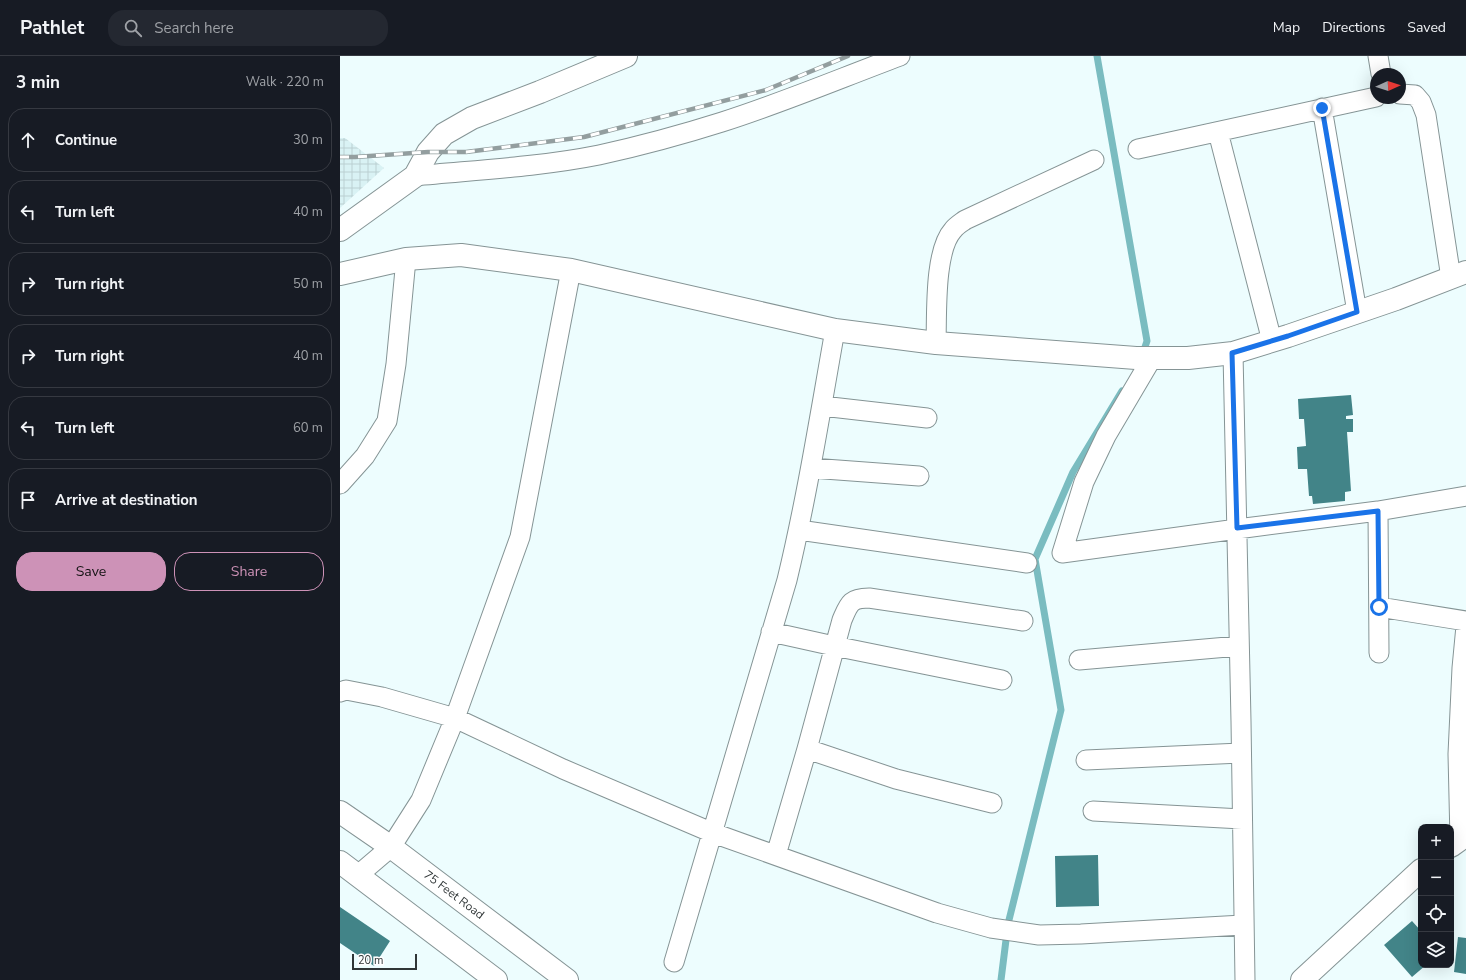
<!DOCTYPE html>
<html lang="en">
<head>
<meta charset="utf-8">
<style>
	:root { --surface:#171b24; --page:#242831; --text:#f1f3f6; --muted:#9ea1a6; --line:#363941; --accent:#cd92b7 }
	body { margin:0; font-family:"Nunito Sans",sans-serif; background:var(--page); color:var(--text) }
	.controls { position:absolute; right:12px; bottom:12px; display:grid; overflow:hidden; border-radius:8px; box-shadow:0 4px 16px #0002 }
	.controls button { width:36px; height:36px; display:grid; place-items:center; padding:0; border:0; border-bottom:1px solid var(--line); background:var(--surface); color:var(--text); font:20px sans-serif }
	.compass { position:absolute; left:1030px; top:12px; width:36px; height:36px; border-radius:50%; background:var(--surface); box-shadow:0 4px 16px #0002; rotate:87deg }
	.scale { position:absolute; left:12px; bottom:10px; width:65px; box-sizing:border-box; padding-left:4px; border:2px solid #303637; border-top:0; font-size:11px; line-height:14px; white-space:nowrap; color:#303637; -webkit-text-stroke:3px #fff; paint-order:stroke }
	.stop { position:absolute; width:12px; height:12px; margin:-9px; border:3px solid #1a73e8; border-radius:50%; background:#fff }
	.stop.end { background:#1a73e8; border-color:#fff; box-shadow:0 1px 4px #0008 }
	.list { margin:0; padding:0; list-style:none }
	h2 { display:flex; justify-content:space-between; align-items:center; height:52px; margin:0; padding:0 16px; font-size:17px }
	h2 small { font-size:13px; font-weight:400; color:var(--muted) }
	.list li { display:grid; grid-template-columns:26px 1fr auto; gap:12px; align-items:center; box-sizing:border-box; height:64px; margin:0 8px 8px; padding:0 8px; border:1px solid var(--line); border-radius:16px }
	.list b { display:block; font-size:15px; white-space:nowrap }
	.list em { font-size:13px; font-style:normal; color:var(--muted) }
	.actions { display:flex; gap:8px; padding:12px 16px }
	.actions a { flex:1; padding:9px 0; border:1px solid var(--accent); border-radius:16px; text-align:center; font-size:14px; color:var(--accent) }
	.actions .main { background:var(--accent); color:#111 }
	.icon { flex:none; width:22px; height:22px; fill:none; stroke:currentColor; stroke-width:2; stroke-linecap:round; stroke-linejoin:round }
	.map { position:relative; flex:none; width:1126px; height:924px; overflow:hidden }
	header { display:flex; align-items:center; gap:24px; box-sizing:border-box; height:56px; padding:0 20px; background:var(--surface); border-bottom:1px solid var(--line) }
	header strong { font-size:19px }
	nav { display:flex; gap:22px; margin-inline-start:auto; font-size:14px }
	.search { width:280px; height:36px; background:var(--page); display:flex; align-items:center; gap:10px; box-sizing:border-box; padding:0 14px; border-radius:16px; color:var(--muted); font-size:15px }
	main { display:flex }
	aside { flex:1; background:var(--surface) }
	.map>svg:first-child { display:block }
	.industrial { fill:url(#industrial-grid) }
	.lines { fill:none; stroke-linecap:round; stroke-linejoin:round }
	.stream { stroke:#7abcc0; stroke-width:7 }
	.building { fill:#428488 }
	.street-casing { stroke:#859495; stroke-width:21 }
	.secondary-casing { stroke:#859495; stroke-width:24 }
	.street { stroke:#fff; stroke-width:19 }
	.secondary { stroke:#fff; stroke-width:22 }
	.rail-casing { stroke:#939e9f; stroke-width:4.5 }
	.rail { stroke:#fff; stroke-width:3; stroke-dasharray:9; stroke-linecap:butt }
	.route { stroke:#1a73e8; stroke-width:5 }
	.labels { text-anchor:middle; stroke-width:4; stroke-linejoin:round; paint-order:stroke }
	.street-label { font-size:12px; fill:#303637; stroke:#fff }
</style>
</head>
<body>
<header>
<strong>Pathlet</strong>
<div class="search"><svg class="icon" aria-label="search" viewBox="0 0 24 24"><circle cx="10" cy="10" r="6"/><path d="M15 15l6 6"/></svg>Search here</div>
<nav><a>Map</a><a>Directions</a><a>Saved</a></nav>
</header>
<main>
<aside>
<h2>3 min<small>Walk · 220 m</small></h2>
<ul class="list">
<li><svg class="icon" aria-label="ahead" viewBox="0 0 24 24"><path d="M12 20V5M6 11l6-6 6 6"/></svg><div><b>Continue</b></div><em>30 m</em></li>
<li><svg class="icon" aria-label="left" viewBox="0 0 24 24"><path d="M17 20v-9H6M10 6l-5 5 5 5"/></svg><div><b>Turn left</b></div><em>40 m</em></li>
<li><svg class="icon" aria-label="right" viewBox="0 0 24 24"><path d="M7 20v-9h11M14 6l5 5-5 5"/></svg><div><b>Turn right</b></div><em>50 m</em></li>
<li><svg class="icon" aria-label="right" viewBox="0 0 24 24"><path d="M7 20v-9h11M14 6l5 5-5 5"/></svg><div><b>Turn right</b></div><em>40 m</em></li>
<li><svg class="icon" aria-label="left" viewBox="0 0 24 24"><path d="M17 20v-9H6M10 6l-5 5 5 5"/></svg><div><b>Turn left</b></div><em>60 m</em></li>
<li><svg class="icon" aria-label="arrive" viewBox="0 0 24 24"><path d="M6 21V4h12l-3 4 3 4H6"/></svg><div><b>Arrive at destination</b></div></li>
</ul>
<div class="actions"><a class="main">Save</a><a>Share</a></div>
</aside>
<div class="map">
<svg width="1126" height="924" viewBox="0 0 1126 924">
	<defs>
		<pattern id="industrial-grid" width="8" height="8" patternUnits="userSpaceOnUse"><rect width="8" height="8" fill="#d9f2f4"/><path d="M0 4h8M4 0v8" fill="none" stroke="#bbd0d2"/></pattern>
	</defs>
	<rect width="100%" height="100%" fill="#edfdfe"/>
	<path class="industrial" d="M0,82H5L44,112L0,152Z"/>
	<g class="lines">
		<path class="stream" d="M757,0L807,285L802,300
			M661,924L668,868L721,654L695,503L733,416L782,335"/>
	</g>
	<path class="building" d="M1011,339L1013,359L1006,360V363H1013V376H1007L1011,435L1005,436V445L973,448L972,440H969L967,413H958L957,391L966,390L964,363H959L958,343Z
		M758,799L759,850L716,851L715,800Z
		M0,851L50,885L34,910L0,887Z
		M1072,865L1081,875V909H1086L1072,921L1044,889Z
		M1118,881L1126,882V918L1114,916Z"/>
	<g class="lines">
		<g class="street-casing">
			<path id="street" d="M1038,0L1041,18
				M1060,38L1075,39L1081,46L1086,59L1111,222
				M982,52L1017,256
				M878,76L932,285
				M798,93L1036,41
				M75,120C136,114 199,111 259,99C300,90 341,79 382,66C442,47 501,22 560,0
				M596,287C597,258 594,195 613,174C616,170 621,167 625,164L754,104
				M893,297L901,665L905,924
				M812,302L766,380L744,426L722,497L897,473L1038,455L1126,440
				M482,350L587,362
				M471,412L579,420
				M0,428L25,400L47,365L56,308L66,203
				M1038,455L1039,597
				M459,474L687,507
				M1039,551L1126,565
				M431,576L494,590L662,624
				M739,604L899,590
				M0,636L6,634L42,641L115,662L223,713L373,777L597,857L651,872L699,879L741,878L903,869
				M467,693L556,723L652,747
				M746,704L901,697
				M753,755L902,763
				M1120,784L1118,698L1122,612L1126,570
				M436,799L467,693L502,564C509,548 510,542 529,542L683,565
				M17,820L51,791L81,744L115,662L180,481L231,214
				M334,906L447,524C467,441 480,358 495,274"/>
		</g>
		<g class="secondary-casing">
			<g id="secondary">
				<path d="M0,174L75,120L88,96L104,78L132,62L200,36L286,0"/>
				<path d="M0,218L66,203L121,199L231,214L495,274L596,287L796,302H848L893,297L948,280L1056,243L1126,216"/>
				<path id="s1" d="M0,756L51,791L227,924"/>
				<path d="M1111,790L1126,779"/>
				<path d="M0,806L156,924"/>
				<path d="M962,924L1081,814"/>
			</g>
		</g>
		<use href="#street" class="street"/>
		<use href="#secondary" class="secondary"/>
		<g class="rail-casing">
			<path id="rail" d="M0,101H15L88,96H126L244,81L426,34L508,0"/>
		</g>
		<use href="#rail" class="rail"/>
	</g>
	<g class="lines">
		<path class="route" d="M982,52L1017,256L948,280L892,297L897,472L1038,455L1039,551"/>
	</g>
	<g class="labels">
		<g class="street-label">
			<text dy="4" stroke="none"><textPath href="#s1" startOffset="141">75 Feet Road</textPath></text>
		</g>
	</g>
</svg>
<div class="controls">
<button>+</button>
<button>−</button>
<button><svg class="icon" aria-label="locate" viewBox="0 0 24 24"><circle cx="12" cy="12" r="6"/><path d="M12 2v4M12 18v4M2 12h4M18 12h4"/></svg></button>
<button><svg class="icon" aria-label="layers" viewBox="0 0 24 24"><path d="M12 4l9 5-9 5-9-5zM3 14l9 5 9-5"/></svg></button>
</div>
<svg class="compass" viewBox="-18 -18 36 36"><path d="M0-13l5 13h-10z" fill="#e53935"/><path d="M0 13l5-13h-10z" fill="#9ea1a6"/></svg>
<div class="scale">20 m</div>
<div class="stop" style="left:1039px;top:551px"></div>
<div class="stop end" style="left:982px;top:52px"></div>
</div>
</main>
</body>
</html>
